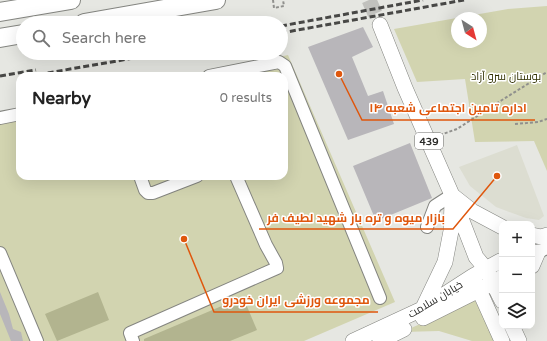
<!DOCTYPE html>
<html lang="en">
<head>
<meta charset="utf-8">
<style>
	:root { --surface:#fff; --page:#f6f6f6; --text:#222; --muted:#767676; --line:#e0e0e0 }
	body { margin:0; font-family:"Varela Round",Cairo,sans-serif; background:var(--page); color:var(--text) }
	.controls { position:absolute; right:12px; bottom:12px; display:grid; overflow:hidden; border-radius:8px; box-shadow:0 4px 16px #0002 }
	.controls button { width:36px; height:36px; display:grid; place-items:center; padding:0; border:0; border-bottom:1px solid var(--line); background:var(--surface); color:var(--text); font:20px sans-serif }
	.compass { position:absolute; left:451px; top:12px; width:36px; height:36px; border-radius:50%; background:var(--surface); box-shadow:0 4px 16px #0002; rotate:144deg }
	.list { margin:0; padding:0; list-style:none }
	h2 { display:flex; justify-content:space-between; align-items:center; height:52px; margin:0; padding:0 16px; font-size:17px }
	h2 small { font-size:13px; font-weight:400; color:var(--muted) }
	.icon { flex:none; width:22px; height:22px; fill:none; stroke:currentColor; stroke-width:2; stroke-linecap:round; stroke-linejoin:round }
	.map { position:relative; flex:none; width:547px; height:341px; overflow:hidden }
	.search { position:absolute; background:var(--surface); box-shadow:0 4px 16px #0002; left:16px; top:16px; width:272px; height:44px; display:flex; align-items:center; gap:10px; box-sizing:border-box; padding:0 14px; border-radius:22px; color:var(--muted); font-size:15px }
	.panel { position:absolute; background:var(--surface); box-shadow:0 4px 16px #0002; left:16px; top:72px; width:272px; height:108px; border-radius:12px }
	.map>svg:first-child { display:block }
	.built { fill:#dcddd1 }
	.green { fill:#d2d4b0; fill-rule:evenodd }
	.water { fill:#b2b48f }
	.building { fill:#b8b6ba }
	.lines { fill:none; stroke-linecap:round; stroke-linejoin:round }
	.major-tunnel { stroke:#c1c1bd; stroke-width:15; stroke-dasharray:15 8; stroke-linecap:butt }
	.minor-casing { stroke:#848580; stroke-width:14 }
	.major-casing { stroke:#848580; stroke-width:16 }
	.highway-casing { stroke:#848580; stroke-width:20 }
	.path { stroke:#90908d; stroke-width:2; stroke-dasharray:3 2; stroke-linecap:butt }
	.minor { stroke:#fff; stroke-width:12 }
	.major { stroke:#fff; stroke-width:15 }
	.highway { stroke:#fff; stroke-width:18 }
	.rail { stroke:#484846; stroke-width:3; stroke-dasharray:6 3; stroke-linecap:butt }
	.labels { text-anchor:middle; stroke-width:3; stroke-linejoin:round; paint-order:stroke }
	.shield { fill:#fff; stroke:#6b6b69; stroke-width:1 }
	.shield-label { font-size:10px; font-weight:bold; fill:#2b2b29 }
	.park-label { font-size:11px; fill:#313102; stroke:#fff }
	.street-label { font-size:11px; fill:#2b2b29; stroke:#fff }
	.leader { fill:none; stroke:#df570d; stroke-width:1.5 }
	.callout-dot { fill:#df570d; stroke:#fff; stroke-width:1.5 }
	.callout-label { font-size:12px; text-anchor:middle; font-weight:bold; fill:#df570d; stroke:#fff; stroke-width:3; stroke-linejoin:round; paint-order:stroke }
</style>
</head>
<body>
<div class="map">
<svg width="547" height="341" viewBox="0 0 547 341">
	<rect width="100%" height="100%" fill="#e6e7e2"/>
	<path class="built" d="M517,145L544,216L539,220L526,218L496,207L470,186L459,167Z"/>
	<path class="green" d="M547,6V171L534,141L475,142L465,79L417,82L394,29L508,9ZM457,18H481V42H457Z
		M288,55L395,302L304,341H0V117L20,113V176H284V76H190Z
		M475,300L495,341H472L439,331L402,332Z"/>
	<path class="water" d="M98,292L109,320L57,341L45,314Z
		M243,297L257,330L230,341H144V339Z"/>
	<path class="building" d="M363,27L373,47L352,57L368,96L383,91L394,124L348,140L308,47Z
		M410,143L432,198L376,221L353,166Z
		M0,292L9,314L13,329L21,332L23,341H11L0,314Z"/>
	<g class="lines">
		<path class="major-tunnel" d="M369,0L380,25"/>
		<g class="minor-casing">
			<path id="minor" d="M209,76L279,62L285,66L380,298
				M0,118L20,114
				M140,176L145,190L148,193H153L197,176
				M427,227L435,206L452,195
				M0,253L37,341
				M532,255L547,248
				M493,283L502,275
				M133,341L130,333L277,268L276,263L266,245L236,176"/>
		</g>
		<g class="major-casing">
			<path id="major" d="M380,25L405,88L452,195L476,257L486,269L502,301
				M453,196L472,211L502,227
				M532,235L541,237L547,235
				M532,266L538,252
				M475,281L502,341
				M423,308L445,262L451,231L452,202
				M423,318L493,283
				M512,326L519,341
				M353,341L422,309L473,276L500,261
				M380,341L404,329"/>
		</g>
		<g class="highway-casing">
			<path id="highway" d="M0,12L71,0
				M84,23L216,0
				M0,38L23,34"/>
		</g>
		<path class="path" d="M273,0L274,8L284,6L283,0
			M515,124L538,122L547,119
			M440,135L457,129L502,100L547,72"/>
		<use href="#minor" class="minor"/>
		<use href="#major" class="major"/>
		<use href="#highway" class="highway"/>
		<path class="rail" d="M281,26L423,0
			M281,33L464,0
			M0,76L36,70
			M30,76L163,53"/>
	</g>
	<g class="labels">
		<rect class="shield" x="415" y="133" width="28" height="16" rx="3"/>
		<g class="shield-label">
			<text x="429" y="145">439</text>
		</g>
		<g class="park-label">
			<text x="506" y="80">بوستان سرو آزاد</text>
		</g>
		<g class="street-label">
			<text transform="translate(435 299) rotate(-31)" y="4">خیابان سلامت</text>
		</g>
	</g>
	<path class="leader" d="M339 74L362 120H535M497 176L453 229H259M184 239L214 312H378"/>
	<g class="callout-dot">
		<circle cx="339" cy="74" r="4"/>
		<circle cx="497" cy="176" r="4"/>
		<circle cx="184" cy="239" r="4"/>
	</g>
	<g class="callout-label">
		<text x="448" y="112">اداره تامین اجتماعی شعبه ۱۴</text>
		<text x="356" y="222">بازار میوه و تره بار شهید لطیف فر</text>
		<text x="296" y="304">مجموعه ورزشی ایران خودرو</text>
	</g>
</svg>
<div class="controls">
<button>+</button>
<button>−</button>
<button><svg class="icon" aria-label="layers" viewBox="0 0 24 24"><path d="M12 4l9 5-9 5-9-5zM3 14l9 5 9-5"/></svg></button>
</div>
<svg class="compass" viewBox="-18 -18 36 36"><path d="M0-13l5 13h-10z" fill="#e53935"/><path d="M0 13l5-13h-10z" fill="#767676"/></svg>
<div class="search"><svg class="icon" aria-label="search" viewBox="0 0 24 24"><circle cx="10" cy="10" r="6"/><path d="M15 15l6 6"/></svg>Search here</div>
<section class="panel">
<h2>Nearby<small>0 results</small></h2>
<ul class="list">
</ul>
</section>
</div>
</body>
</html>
